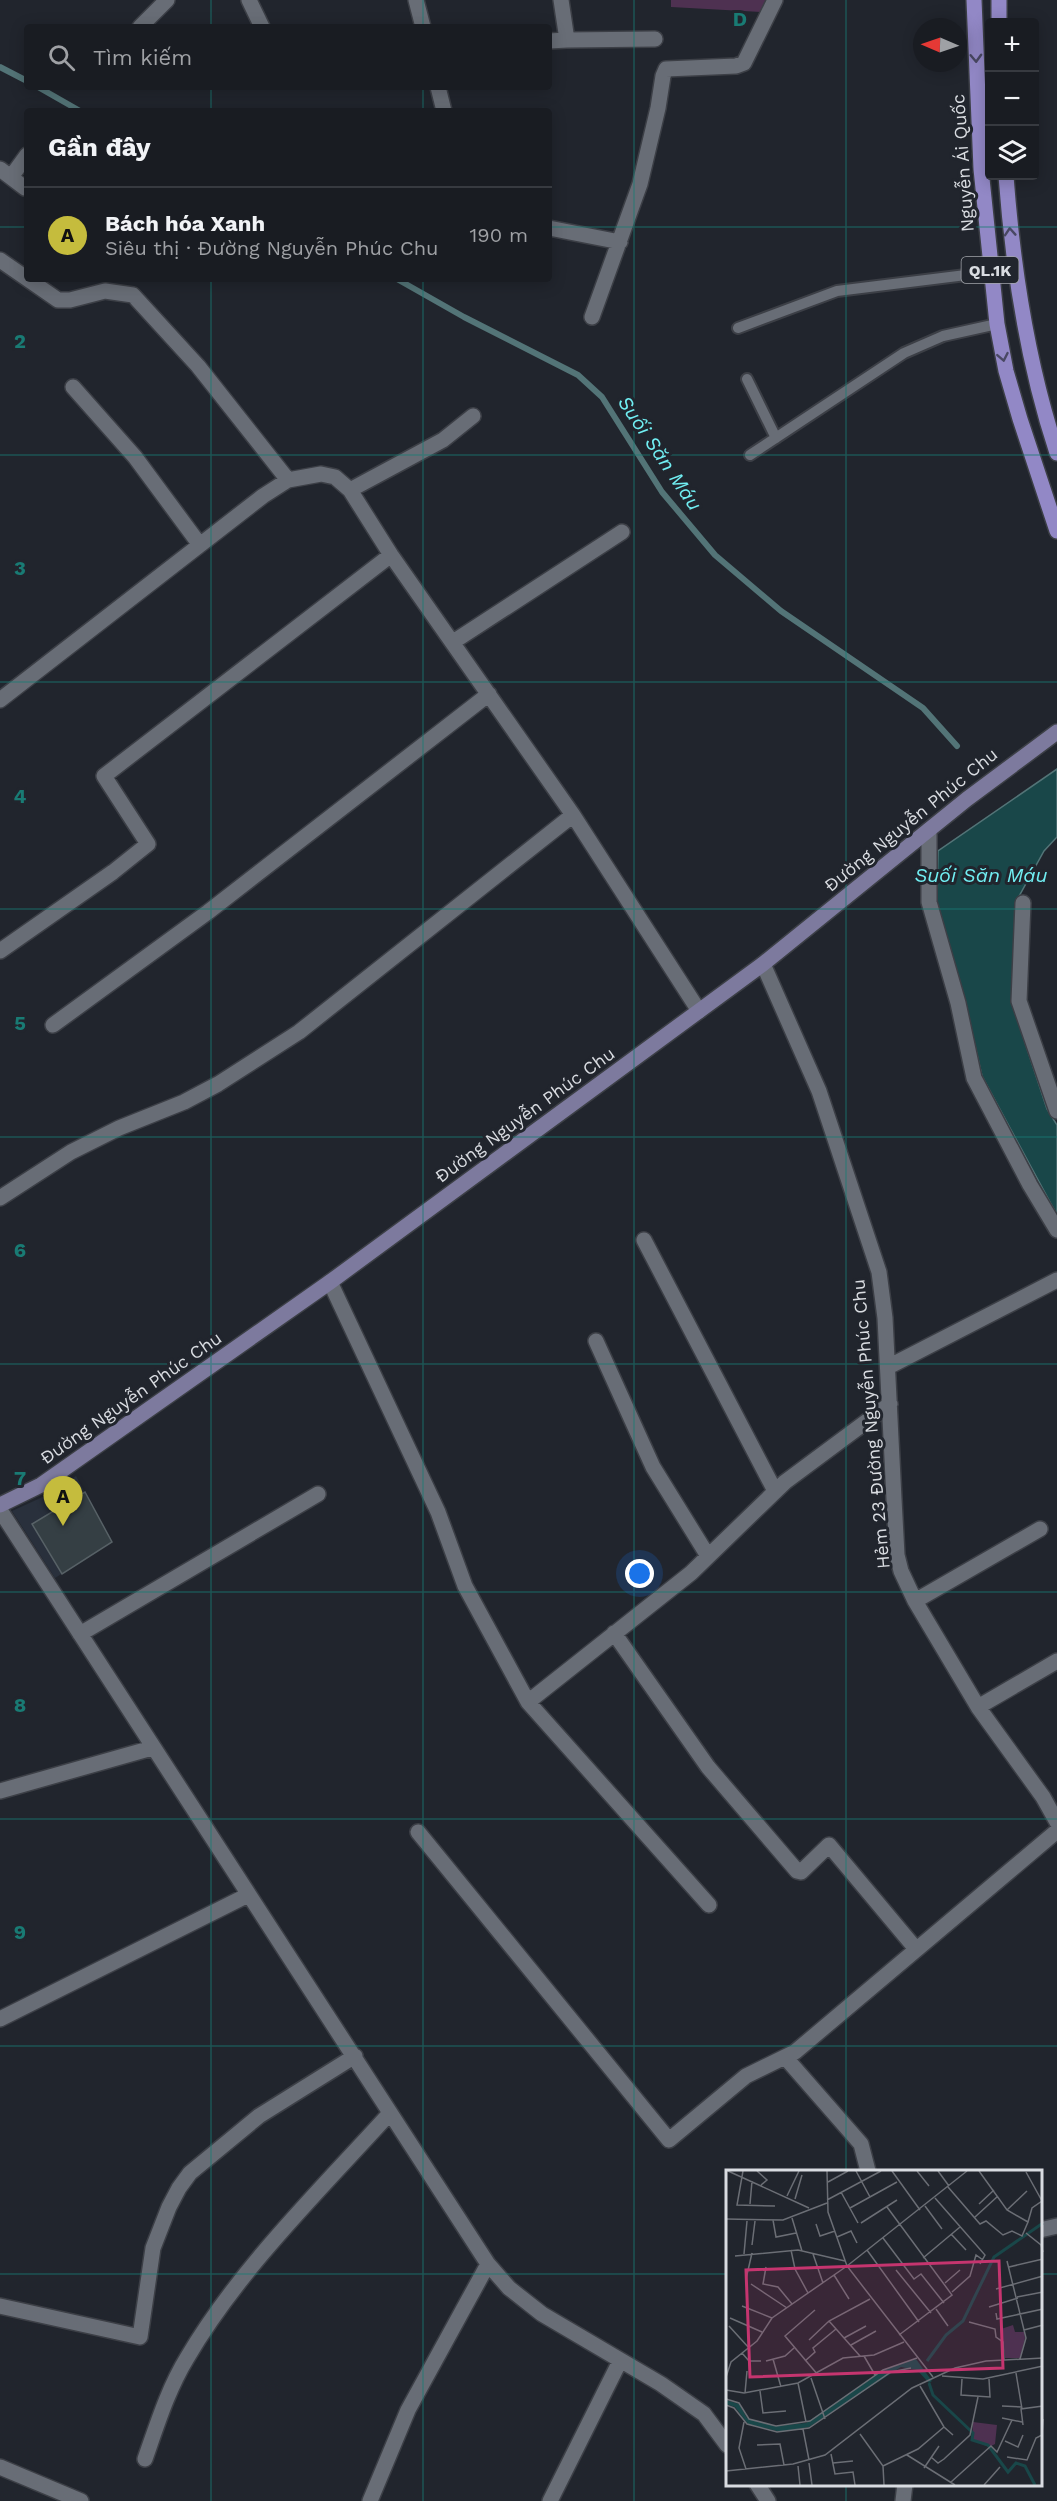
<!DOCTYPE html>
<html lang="vi">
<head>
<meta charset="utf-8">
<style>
	:root { --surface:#191c22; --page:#22252a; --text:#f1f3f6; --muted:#9fa1a5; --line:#373a40; --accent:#c5bc3d }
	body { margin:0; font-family:"Work Sans",sans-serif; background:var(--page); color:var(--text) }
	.controls { position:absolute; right:18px; top:18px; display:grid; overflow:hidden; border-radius:6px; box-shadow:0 3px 15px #0003 }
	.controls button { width:54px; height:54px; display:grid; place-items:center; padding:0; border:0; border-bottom:2px solid var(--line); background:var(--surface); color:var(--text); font:30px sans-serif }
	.compass { position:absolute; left:913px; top:18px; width:54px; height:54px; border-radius:50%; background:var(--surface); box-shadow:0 3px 15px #0003; rotate:272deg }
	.you { position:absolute; left:640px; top:1574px; width:21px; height:21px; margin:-15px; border:4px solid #fff; border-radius:50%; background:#1a73e8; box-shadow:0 0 0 9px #1a73e833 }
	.badge { display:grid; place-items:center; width:39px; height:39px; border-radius:50%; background:var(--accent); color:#111; font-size:20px; font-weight:700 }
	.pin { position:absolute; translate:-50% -50px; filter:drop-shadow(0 2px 3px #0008) }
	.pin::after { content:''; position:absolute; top:32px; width:21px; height:18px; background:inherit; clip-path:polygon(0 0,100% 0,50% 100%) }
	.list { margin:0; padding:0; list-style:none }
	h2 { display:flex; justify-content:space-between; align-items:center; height:78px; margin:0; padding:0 24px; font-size:26px }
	h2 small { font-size:20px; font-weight:400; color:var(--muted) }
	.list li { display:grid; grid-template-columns:39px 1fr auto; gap:18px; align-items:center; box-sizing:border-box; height:96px; padding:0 24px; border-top:2px solid var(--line) }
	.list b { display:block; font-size:22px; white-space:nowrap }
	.list p { margin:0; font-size:20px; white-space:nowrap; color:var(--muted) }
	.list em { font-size:20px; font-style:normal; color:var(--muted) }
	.icon { flex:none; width:33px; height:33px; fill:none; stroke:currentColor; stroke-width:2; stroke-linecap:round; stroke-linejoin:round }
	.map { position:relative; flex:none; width:1057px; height:2501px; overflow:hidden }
	.search { position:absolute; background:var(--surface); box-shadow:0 3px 15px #0003; left:24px; top:24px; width:528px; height:66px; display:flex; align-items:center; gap:15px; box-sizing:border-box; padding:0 21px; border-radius:6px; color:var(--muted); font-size:22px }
	.panel { position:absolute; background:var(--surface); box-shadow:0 3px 15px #0003; left:24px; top:108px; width:528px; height:174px; border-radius:6px }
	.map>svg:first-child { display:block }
	.built { fill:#29303c }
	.green { fill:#4e3151 }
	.water { fill:#194749; stroke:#537477; stroke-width:1.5 }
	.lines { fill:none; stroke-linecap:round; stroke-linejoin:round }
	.stream { stroke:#537477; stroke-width:6 }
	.building { fill:#353f44; stroke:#576166; stroke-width:1.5 }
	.lane-casing { stroke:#3c3f46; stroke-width:14 }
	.street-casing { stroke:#3c3f46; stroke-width:18 }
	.secondary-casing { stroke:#3c3f46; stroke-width:18 }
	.primary-casing { stroke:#3c3f46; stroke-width:18 }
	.lane { stroke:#686d76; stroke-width:10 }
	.street { stroke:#686d76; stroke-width:15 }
	.secondary { stroke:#7d7a9e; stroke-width:15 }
	.primary { stroke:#9288c6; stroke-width:15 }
	.oneway { stroke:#494863 }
	.grid { fill:none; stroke:#197b74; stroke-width:1.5; stroke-opacity:0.55 }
	.labels { text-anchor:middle; stroke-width:6; stroke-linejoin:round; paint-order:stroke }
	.shield { fill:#21252d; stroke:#a2a5ab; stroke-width:1.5 }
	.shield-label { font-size:16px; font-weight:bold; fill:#d9dce1 }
	.street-label { font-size:18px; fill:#d9dce1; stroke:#21252d }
	.water-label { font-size:20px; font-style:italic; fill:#71eff3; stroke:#21252d }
	.inset-river { fill:none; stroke:#194749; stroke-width:3 }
	.inset-road { fill:none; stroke:#6b6e75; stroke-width:1.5 }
	.view { fill:#c5356f; fill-opacity:0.15; stroke:#c5356f; stroke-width:3 }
	.inset-edge { fill:none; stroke:#d9dce1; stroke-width:3 }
	.grid-label { font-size:20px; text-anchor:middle; font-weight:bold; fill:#197b74; stroke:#21252d; stroke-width:6; stroke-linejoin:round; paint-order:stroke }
</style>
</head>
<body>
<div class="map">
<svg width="1057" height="2501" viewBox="0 0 1057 2501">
	<rect width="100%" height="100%" fill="#21252d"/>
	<path class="built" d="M76,1476L112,1542L55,1578L12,1511L47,1495Z"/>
	<path class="green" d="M671,0H766L761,12L671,7Z"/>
	<path class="water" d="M1057,769V837L1044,851L1017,900L1012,1003L1047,1109L1057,1125V1215L982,1076L962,990L937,903L938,851Z"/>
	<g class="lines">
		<path class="stream" d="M0,67L27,81
			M38,87L80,111
			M397,279L464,317L578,375L602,397L662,492L715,555L781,611L923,708L957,746"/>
	</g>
	<path class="building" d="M85,1492L112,1542L62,1574L32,1524Z"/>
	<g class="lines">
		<g class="lane-casing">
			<path id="lane" d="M738,328L837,291L990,272
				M747,379L776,438
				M750,455L904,353L943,336L997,324"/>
		</g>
		<g class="street-casing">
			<path id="street" d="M249,0L262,27
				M416,0L423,27
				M140,27L167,0
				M567,40L655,39
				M549,41L567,40L561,0
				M438,87L444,111
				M0,169L25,188
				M11,177L27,155
				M549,228L620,242
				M0,260L58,300H70L105,291L133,295L198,366L288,480
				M592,317L640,184L658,108L663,76L666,69L736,66L744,63L775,0
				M73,387L135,457L200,545
				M350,490L443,440L473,416
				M453,642L622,532
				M0,700L263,496L288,480L321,474L335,477L350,490L391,555L573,815L699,1011
				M929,830V902L958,1003L974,1078L1030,1185L1057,1230
				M1023,903L1019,1001L1057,1111
				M0,951L113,872L148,844L104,776L391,555
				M763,964L819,1091L879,1272L885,1318L894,1499L897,1555L901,1571L915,1601L978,1707L1043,1797L1057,1822
				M53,1025L208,912L489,694
				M0,1198L71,1152L119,1128L184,1102L218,1084L299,1032L573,815
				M644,1240L775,1491
				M330,1282L438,1512L465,1586L528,1702L709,1905
				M596,1341L653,1467L708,1556
				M888,1367L1057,1280
				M0,1510L488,2264L509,2288L542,2314L661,2384L704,2414L727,2445
				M915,1601L1040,1529
				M614,1633L708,1767L797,1871L801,1872L829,1845L916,1949
				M80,1634L318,1494
				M528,1702L691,1573L785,1482L890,1404
				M978,1707L1057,1661
				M0,1791L152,1748
				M418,1832L669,2140L746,2076L795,2052L1057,1831
				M0,2019L248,1895
				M785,2057L861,2144L868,2171
				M1040,2230L1057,2226
				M0,2306L140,2337L153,2248L169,2207L179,2188L190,2173L259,2116L355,2056
				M145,2459C157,2425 168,2389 187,2358C239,2269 321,2189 390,2113
				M0,2467L81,2501
				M757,2484L768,2501
				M370,2501L408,2410L488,2264
				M550,2501L620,2361
				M903,2501L905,2484"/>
		</g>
		<g class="secondary-casing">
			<path id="secondary" d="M0,1505L41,1485L330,1282L699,1011L763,964L967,799L1057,732"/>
		</g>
		<g class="primary-casing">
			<path id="primary" d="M974,0L981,169L997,324L1006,371L1020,419L1057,531
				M999,0V22
				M1006,176C1013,270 1027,362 1057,453"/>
		</g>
		<use href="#lane" class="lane"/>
		<use href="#street" class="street"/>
		<use href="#secondary" class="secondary"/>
		<use href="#primary" class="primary"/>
	</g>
	<defs><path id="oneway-chevron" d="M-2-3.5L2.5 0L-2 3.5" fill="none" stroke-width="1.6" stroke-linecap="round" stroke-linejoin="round" transform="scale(1.5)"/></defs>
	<g class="oneway">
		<use href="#oneway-chevron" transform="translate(976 58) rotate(88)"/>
		<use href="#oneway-chevron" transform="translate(1010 232) rotate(-94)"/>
		<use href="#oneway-chevron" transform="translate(1003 357) rotate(79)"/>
	</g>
	<path class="grid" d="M211,0V27M423,0V27M634,0V2501M846,0V2171M211,87V111M423,87V111M0,227H27M549,227H1057M211,279V2501M423,279V2501M0,455H1057M0,682H1057M0,909H1057M0,1137H1057M0,1364H1057M0,1592H1057M0,1819H1057M0,2046H1057M0,2274H727M1040,2274H1057M846,2484V2501"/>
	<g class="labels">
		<rect class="shield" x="961.5" y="257" width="57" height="26" rx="4.5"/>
		<g class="shield-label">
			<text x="990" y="276">QL.1K</text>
		</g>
		<g class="street-label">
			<text transform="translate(963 163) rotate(-94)" y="6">Nguyễn Ái Quốc</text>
			<text transform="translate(911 820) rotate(-39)" y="6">Đường Nguyễn Phúc Chu</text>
			<text transform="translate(525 1115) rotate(-36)" y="6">Đường Nguyễn Phúc Chu</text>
			<text transform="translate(131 1398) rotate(-35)" y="6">Đường Nguyễn Phúc Chu</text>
			<text transform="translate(871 1424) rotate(-95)" y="6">Hẻm 23 Đường Nguyễn Phúc Chu</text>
		</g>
		<g class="water-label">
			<text transform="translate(660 453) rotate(56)" y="7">Suối Săn Máu</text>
			<text x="981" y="882">Suối Săn Máu</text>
		</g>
	</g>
	<g transform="translate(726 2170)">
		<rect width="316" height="316" fill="#21252d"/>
		<path d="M287,155L289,162H298L299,168L294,188H279L275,159ZM247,252L271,255L269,274L263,277L246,270Z" fill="#4e3151"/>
		<path d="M190,189L206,211L203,213L191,200L175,197L83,257L55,262L22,254L9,237L0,234V230L13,234L21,248L50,256L80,253L157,200Z" fill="#194749"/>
		<path class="inset-river" d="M201,191L220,165L237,151L268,87L317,53M203,213L207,225L247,263L246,270L262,275L282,302L290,293L299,296L309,315"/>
		<path class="inset-road" d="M2,1L83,38M17,1L11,35L49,36M31,1L41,10L35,15M101,1L102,42L121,96L207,207M130,1L144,27M166,1L194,40M191,1L203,16M212,1L223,16M253,1L281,40L302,52L306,38L316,31L300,2M102,12L122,1M222,17L254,54L260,51L277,65L286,61L296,66L302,52M115,22L132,53M61,26L73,1M209,28L259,85L254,94M69,29L76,5M101,30L155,1M24,34L26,11M253,34L268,20M199,36L216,59M161,37L226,125L173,165M124,38L171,12M281,40L301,21M249,47L272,26M66,48L76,81M0,49L57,50L101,33M47,50L50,67L70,63M135,53L171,30M90,54L94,66L109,61M300,63L315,75L317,82M225,64L240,80M111,67L125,61L131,73M157,68L188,109L195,104L218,133M26,75L29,51M65,80L69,99L82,123M141,80L193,152M18,84L21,51M87,84L97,113M9,86L72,80L119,91M197,88L234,57M281,91L300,168L294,189M40,97L37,114L52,117L66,134M283,97L317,89M170,100L205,143M108,105L123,129M20,109L26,83M219,113L234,100M25,114L61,138M270,119L317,106M226,122L244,106L250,85L257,90M291,127L317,122M16,136L46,148M263,137L292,128M210,139L222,156M89,140L59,166L92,205M270,143L271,149L317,139M4,148L36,162M103,151L134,186M243,152L269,159L270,167L277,172L278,190M3,156L23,178M298,160L317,155M118,168L140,156M83,170L103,151L144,129M125,175L150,161M16,183L23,191H35M138,186L149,205M47,189L55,217M40,191L59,186L68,178M79,191L89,182L87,178L110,159M290,203L296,239M216,206L257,209L317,196M0,207L5,192L31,171L46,148L121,96L241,1M85,208L99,249M236,209L235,225L264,227L263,209M72,213L80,252M194,216L218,257L227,265M0,220L18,223L72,213L117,188L148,185L178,172M34,221L37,243L60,241M19,223L21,201M0,229L13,233L23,249L50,256L84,251L157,200L191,188M0,235L8,238L21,254L51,262L83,258L165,202L185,198M276,236L296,237M276,248L296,252M18,252L13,278L20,299M297,255L295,239L317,236M77,259L83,290M134,264L157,296L158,315M279,271L292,277L297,265M31,275L54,274L58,295M105,284L109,304L127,302L129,315M181,285L229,315M205,287L212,293L218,289L244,265L252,227M281,287L301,290L310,268L316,265L317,249M83,293L86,315M107,293L127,291M72,296L74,315M157,296L192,279L218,257M198,298L213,276M0,301L67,294L99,285L186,218L229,198L260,191L317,188M225,312L265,276L271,282L286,250M258,315L274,297"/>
		<path class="view" d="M273,91L277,198L24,207L20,100Z"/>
		<rect width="316" height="316" class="inset-edge"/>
	</g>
	<g class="grid-label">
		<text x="740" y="26">D</text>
		<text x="20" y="348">2</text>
		<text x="20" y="575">3</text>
		<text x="20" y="803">4</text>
		<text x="20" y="1030">5</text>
		<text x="20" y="1257">6</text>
		<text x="20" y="1485">7</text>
		<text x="20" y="1712">8</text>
		<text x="20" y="1939">9</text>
	</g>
</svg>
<div class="controls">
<button>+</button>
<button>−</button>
<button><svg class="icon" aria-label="layers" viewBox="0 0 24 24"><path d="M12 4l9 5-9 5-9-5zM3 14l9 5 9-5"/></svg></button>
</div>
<svg class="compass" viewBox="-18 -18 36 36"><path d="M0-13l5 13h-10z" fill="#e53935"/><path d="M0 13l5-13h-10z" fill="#9fa1a5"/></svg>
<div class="you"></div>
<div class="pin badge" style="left:63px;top:1526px">A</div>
<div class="search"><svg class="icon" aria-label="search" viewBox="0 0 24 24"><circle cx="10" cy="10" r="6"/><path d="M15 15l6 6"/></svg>Tìm kiếm</div>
<section class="panel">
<h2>Gần đây<small></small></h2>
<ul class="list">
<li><span class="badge">A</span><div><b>Bách hóa Xanh</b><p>Siêu thị · Đường Nguyễn Phúc Chu</p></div><em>190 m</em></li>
</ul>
</section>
</div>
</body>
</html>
